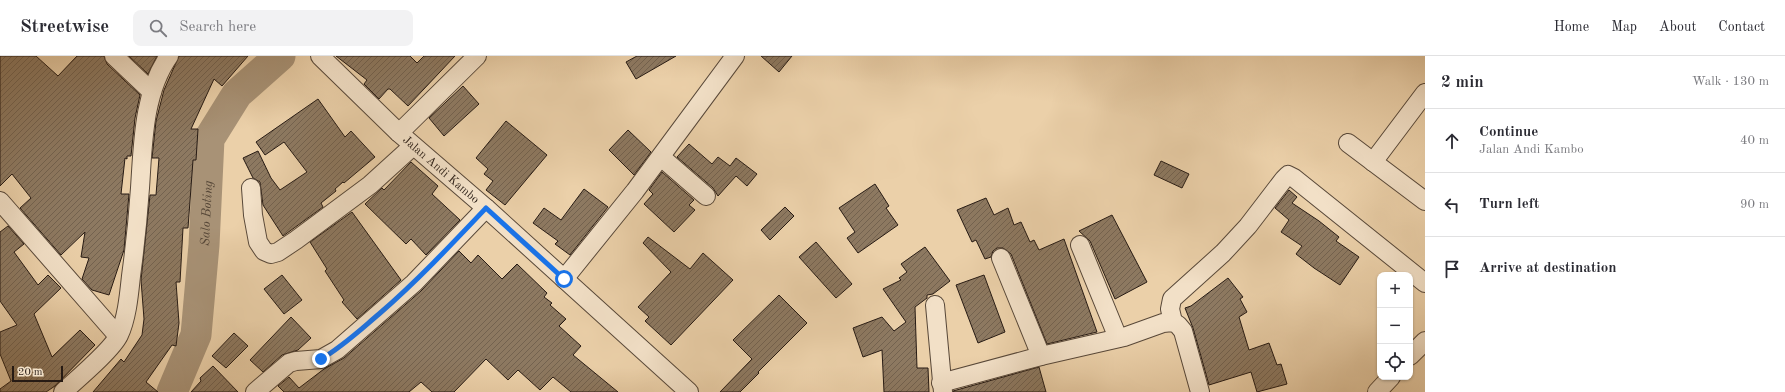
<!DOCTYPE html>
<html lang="en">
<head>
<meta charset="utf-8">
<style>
	:root { --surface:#fff; --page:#f2f2f3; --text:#2b2b33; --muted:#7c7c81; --line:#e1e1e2 }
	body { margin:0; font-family:"Old Standard TT",serif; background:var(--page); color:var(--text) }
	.controls { position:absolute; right:12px; bottom:12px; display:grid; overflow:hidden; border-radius:8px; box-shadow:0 1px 3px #0004 }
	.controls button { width:36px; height:36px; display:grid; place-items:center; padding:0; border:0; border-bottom:1px solid var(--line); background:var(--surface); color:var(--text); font:20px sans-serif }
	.scale { position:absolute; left:12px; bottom:10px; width:51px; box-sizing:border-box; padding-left:4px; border:2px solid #271b14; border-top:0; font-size:11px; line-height:14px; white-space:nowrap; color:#271b14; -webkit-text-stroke:3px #f2e0c7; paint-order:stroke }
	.stop { position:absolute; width:12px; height:12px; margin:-9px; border:3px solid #1a73e8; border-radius:50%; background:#fff }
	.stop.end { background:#1a73e8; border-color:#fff; box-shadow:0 1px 4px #0008 }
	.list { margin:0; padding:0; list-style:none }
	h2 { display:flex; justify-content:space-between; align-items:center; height:52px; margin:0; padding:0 16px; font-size:17px }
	h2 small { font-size:13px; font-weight:400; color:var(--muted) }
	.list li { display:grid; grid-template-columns:26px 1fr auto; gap:12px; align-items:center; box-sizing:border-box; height:64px; padding:0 16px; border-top:1px solid var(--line) }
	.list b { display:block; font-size:15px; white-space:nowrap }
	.list p { margin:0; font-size:13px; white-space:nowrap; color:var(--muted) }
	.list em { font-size:13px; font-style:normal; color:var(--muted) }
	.icon { flex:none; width:22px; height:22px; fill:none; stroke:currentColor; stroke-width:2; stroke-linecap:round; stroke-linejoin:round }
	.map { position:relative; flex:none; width:1425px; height:336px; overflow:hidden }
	header { display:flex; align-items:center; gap:24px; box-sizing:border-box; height:56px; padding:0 20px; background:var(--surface); border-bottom:1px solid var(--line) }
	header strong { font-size:19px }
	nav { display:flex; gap:22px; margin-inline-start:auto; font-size:14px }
	.search { width:280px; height:36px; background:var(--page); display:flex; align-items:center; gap:10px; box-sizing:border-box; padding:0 14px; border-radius:8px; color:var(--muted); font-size:15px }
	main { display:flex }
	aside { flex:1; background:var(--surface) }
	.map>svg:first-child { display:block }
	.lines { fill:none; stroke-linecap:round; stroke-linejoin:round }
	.river { stroke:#a89276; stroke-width:31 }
	.building { fill:url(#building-hatch); stroke:#271b14 }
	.minor-casing { stroke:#584839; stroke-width:20 }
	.minor { stroke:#f2e0c7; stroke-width:18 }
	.route { stroke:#1a73e8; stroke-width:5 }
	.labels { text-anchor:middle; stroke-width:3; stroke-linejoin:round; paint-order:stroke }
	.street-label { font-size:12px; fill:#271b14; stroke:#f2e0c7 }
	.water-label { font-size:13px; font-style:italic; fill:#544536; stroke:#f2e0c7 }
</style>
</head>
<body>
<header>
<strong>Streetwise</strong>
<div class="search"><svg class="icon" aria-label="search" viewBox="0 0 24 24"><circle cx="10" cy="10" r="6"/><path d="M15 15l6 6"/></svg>Search here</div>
<nav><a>Home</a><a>Map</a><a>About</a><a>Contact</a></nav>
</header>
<main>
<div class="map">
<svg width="1425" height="336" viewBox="0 0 1425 336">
	<defs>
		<pattern id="building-hatch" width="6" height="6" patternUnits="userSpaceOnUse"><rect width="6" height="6" fill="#8d7961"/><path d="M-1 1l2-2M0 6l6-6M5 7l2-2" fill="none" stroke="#73624f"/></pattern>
	</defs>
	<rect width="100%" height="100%" fill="#ebd0a9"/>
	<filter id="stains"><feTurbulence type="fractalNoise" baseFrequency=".005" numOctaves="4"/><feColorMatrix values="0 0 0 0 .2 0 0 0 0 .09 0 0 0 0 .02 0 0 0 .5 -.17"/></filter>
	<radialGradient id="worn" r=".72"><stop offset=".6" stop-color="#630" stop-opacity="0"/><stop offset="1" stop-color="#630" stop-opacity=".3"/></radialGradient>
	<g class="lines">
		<path class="river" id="s1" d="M172,336L196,279L204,189L209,83L237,38L280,0"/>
	</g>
	<path class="building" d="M0,0H36L58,20L77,0H104L107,8L140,39L135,62L131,100H127V103L125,102L121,138H129L124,194L109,239L92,234L82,223L89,202L81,201L85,176L61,199L20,152L31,142L12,118L0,130Z
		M129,0H157L148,18Z
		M179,0H248L222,30L214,23L191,73H198L196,104H193L188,172H183L180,226H176L179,267L176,290L172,289L146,326L158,336H93L121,303L124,306L142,279L144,263L141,224L150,139H156L159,102H152L156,65L164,34Z
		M336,0H410L417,7L424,0H455L408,50L390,33H388L379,43L364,28L367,24Z
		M637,0H676L636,23L626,6Z
		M761,0H792L779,16Z
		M463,30L479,48L444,80L429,62Z
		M318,43L345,81L351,75L375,101L344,127L343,126L335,133L336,135L321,147L323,151L283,180L263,149L260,126L253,122L243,102L258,95L271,122L280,134L307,116L284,86L265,99L256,86Z
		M506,65L547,99L505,149L486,134L493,125L484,118L488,113L476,102Z
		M628,74L651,96L634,119L609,94Z
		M689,88L712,108L718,101L730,110L736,102L757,118L747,130L736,120L718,140L713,132L677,101Z
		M1161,105L1189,118L1182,132L1154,119Z
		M411,106L438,130L432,138L460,164L426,199L411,183L406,188L365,148L382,132L384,134Z
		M662,116L694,144L689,149L695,154L674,176L644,148L653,138L649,134Z
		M875,128L889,150L886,152L898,169L858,197L847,182L855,176L839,152Z
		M584,133L608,151L570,199L555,188L558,185L533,167L544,152L561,164Z
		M1289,134L1297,141L1292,147L1319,165L1339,181L1336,185L1359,201L1340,229L1314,212L1296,198L1302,190L1281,176L1289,164L1275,152Z
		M986,142L994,159L1008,152L1014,169L1021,166L1030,186L1034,184L1039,194L1064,183L1097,276L1047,288L1011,198L1003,192H997L993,195L991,201L985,203L976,184L972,186L957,154Z
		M785,151L794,160L770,184L761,174Z
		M352,156L401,224L357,263L342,246L344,244L325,215L327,213L310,186Z
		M1112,159L1147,226L1115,243L1090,185L1079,175Z
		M8,170L24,188L14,196L38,229L48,219L61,232L34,258L52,301L80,274L95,289L55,330L46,336H0V333L11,325L0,298V276L17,269L0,245V176Z
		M648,181L690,213L703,197L733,224L671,289L645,265L649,261L638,251L671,216L643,187Z
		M816,186L852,228L836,242L799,201Z
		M925,191L950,225L933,238L927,239V242L915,251L917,312H928L929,336H884L882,294L863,301L853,272L882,261L894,275L906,266L883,233L901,224L899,222L907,216L901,208Z
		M459,195L471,207L478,199L502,223L517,208L547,237L544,241L552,247L550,249L566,263L559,270L581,290L573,299L618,336H571L553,321L540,334L518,314L508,324L486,303L454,336H432L421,326L409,336H284L278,330L289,321L299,332L324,313L344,302L421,235Z
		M282,219L302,244L284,258L264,233Z
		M984,219L1005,276L978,287L956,229Z
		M1228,222L1243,241L1240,243L1247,256L1239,261L1249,294L1269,287L1277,309L1281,308L1287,328L1257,336L1251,316L1209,329L1193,272L1185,252L1191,250Z
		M779,239L807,267L758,316L759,317L740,336H720L752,303L733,284Z
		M291,261L311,282L298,294L282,299L263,316L250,304Z
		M234,277L248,290L226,312L212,300Z
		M213,310L238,336H191L201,325L200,322Z
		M1039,311L1046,336H953V335Z"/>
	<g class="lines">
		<g class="minor-casing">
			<g id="minor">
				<path d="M114,0L152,36"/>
				<path id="s2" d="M320,0L399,77L486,152L689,336"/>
				<path d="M399,77L477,0"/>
				<path d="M1348,87L1425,145"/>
				<path d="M661,101L706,140"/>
				<path d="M1373,106L1425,37"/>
				<path d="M251,132L253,159L258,186L264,195L271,198L278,196L296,184L370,129L413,90"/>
				<path d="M0,145L118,280"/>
				<path d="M1080,189L1118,282"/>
				<path d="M1001,202L1041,300"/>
				<path d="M564,223L635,135L735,0"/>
				<path d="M935,249L943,336"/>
				<path d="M1173,266L1170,253L1172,243L1223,197L1248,170L1284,123L1288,119L1294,122L1425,227"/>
				<path d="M1410,300L1425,285"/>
				<path d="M941,327L1041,300L1124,281L1163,267L1173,266L1178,269L1183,275L1200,336"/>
				<path d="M63,336C76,324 112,294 119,279C127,262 129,239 131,220C135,191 138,161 140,132C143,88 143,37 169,0"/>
				<path d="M255,336L289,307L296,305L321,303L337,294L414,227L486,152"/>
				<path d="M1377,336L1391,321"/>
			</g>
		</g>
		<use href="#minor" class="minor"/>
	</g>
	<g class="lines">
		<path class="route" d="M321,303C342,291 360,274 379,258C417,225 451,189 486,152L564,223"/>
	</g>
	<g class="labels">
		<g class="street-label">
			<text dy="4" stroke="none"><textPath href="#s2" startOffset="166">Jalan Andi Kambo</textPath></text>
		</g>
		<g class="water-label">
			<text dy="5" stroke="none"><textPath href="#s1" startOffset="184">Salo Boting</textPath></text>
		</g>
	</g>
	<rect width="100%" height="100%" filter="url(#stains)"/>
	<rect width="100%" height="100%" fill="url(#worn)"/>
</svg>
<div class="controls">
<button>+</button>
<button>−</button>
<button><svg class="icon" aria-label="locate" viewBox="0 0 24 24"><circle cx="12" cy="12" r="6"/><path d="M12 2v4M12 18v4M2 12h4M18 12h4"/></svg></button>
</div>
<div class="scale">20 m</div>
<div class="stop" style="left:564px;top:223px"></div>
<div class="stop end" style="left:321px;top:303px"></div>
</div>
<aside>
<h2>2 min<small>Walk · 130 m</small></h2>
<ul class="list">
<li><svg class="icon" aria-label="ahead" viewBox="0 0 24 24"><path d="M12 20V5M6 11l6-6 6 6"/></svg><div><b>Continue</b><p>Jalan Andi Kambo</p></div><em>40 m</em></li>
<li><svg class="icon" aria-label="left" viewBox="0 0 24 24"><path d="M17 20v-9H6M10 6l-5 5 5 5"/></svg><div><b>Turn left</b></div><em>90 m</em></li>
<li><svg class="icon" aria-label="arrive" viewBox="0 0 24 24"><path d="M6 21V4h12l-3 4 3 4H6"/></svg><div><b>Arrive at destination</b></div></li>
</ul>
</aside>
</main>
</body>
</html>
